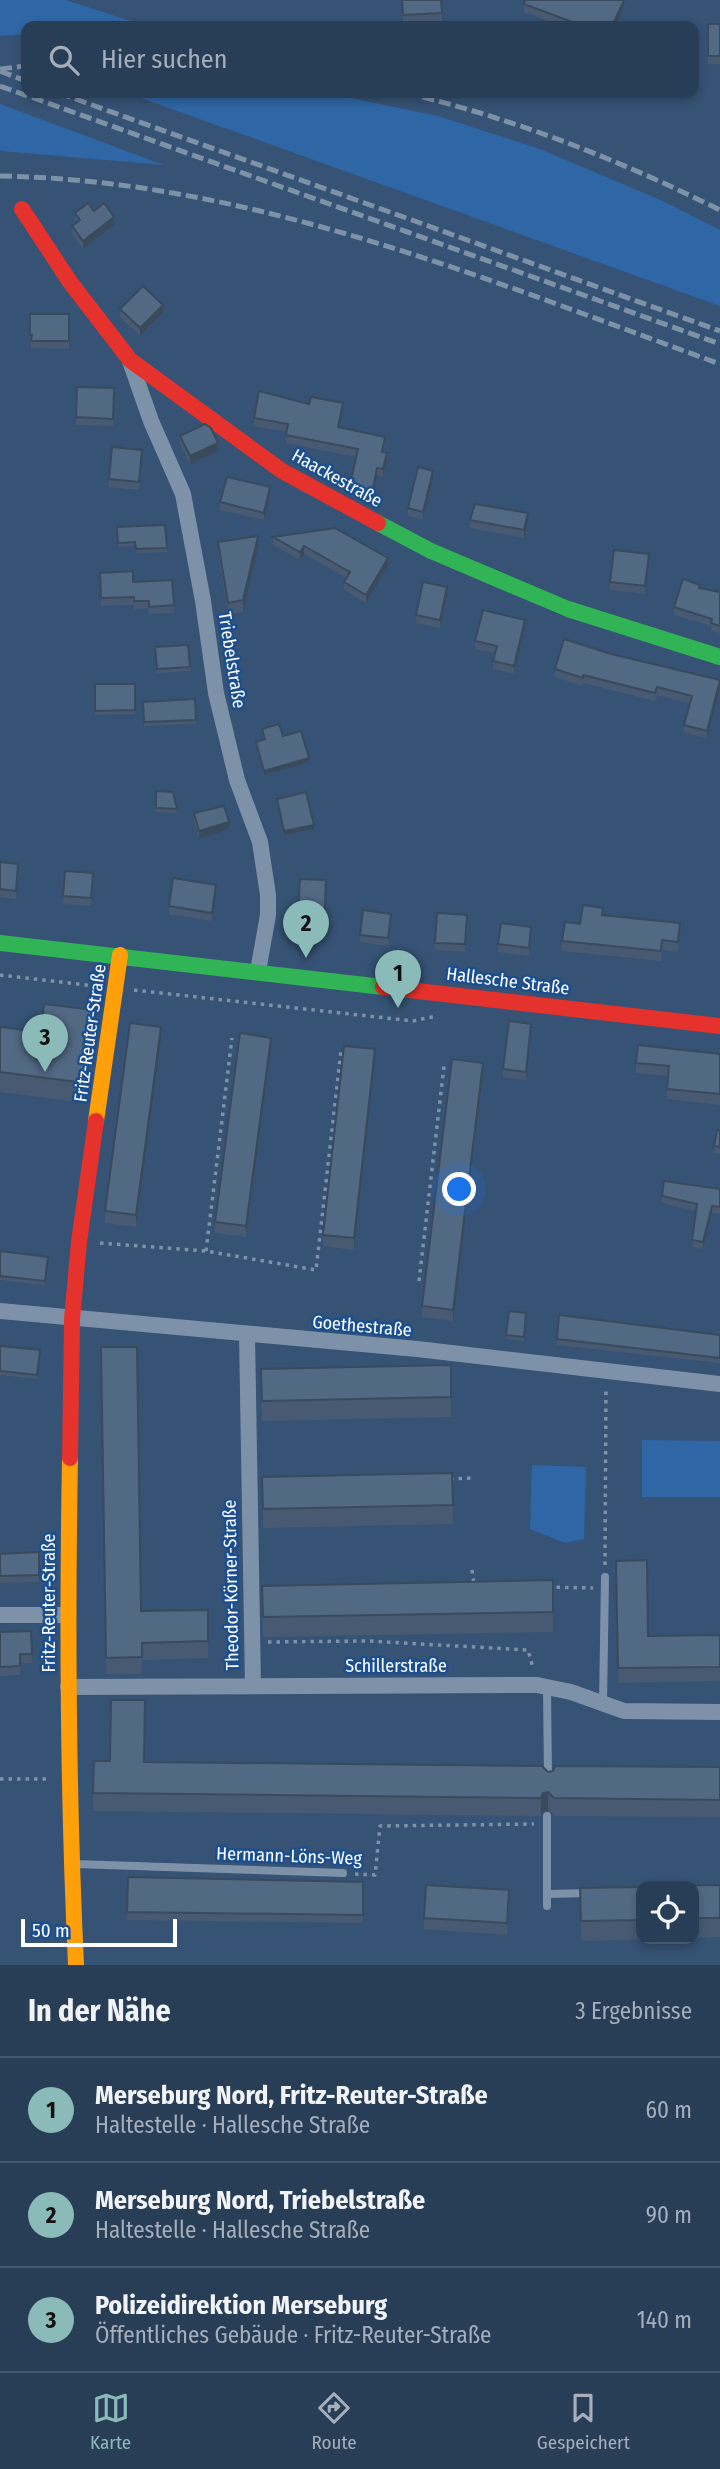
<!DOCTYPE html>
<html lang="de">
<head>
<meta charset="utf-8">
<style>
	:root { --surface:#283e57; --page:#30455d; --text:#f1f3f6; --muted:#a5aeba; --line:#44576d; --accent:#8bbbb9 }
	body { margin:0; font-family:"Fira Sans Condensed",sans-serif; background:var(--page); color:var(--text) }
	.controls { position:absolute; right:21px; bottom:21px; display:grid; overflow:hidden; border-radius:14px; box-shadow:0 4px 10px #0003 }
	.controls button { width:63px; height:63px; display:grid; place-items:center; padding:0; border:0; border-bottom:2px solid var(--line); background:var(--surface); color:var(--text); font:35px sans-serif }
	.scale { position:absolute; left:21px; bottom:18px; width:156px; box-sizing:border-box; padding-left:7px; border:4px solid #fff; border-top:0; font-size:19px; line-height:24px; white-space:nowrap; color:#fff; -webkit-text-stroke:5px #1b4f8f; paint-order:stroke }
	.you { position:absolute; left:460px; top:1190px; width:24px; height:24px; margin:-18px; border:5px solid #fff; border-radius:50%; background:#1a73e8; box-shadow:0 0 0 10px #1a73e833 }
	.badge { display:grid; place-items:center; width:46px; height:46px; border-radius:50%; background:var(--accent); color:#111; font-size:23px; font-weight:700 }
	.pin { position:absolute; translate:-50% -58px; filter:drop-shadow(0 2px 4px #0008) }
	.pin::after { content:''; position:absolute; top:37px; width:24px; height:21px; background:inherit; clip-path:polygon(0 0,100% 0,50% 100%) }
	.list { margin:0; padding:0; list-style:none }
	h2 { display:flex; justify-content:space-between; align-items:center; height:91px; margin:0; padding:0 28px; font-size:30px }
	h2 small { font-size:23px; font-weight:400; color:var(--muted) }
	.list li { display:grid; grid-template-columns:46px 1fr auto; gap:21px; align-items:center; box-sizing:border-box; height:105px; padding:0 28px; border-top:2px solid var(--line) }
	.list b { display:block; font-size:26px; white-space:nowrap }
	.list p { margin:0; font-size:23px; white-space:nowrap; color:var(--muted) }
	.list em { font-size:23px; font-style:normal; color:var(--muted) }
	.icon { flex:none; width:38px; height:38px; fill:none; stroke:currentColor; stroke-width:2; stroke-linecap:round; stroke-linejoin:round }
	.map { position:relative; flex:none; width:720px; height:1965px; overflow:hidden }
	.search { position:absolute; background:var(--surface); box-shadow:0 4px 10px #0003; left:21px; right:21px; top:21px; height:77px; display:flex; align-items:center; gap:18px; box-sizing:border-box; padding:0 24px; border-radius:14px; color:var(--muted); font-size:26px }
	.sheet { height:406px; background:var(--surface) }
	nav { display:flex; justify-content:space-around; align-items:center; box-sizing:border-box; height:98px; border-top:2px solid var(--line); background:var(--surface); font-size:19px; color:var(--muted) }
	nav a { display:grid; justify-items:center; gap:4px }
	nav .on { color:var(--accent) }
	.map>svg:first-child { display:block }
	.green { fill:#2f66a5 }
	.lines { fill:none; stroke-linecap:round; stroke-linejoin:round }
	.path { stroke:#7d92a8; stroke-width:3.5; stroke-dasharray:3.5 5; stroke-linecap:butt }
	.lane { stroke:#7d92a8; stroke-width:8 }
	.street { stroke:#7d92a8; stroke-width:16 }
	.fast { stroke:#30b455; stroke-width:16 }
	.slow { stroke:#ff9f0a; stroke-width:16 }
	.jam { stroke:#e5322d; stroke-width:16 }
	.rail { stroke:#7e92a7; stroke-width:5; stroke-dasharray:12 5; stroke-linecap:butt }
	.wall { fill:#475a72 }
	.shaded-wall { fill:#394a5c }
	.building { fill:#526984; stroke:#394a5c; stroke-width:2 }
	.labels { text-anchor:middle; stroke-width:5; stroke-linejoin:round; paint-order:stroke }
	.street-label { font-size:18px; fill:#fff; stroke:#1b4f8f }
</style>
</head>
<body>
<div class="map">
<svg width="720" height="1965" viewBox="0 0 720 1965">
	<rect width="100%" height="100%" fill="#365274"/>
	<path class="green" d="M0,0H66L146,26H26V34L0,36Z
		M127,93H326L438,116L540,149L663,201L720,230V306Z
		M0,104L164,165L0,151Z
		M642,1440L720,1441V1497H642Z
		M532,1465L586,1467L584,1539L565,1543L530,1529Z"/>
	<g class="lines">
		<path class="path" d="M0,975L95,986
			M134,990L413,1021L436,1016
			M100,1243L206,1251L316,1270L341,1051
			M206,1251L232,1038
			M419,1281L444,1066
			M450,1479L471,1478
			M605,1565L606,1387
			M472,1570L474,1585
			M548,1587L593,1588
			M268,1642L368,1641L528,1650L533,1668
			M0,1779H50
			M355,1874L375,1875L380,1826L534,1824"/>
		<path class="lane" d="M547,1687L548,1780
			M603,1704L605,1577
			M74,1864L343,1873
			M547,1894L590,1893
			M547,1906V1816"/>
		<path class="street" d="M130,361L151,421L183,494L203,601L216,693L237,780L260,842L268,895V915L258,971
			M0,1311L417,1349L720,1384
			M247,1335L253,1685
			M0,1615H67
			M68,1687L537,1685L571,1692L624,1711L720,1712"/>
		<path class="fast" d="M378,523L431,551L568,609L720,657
			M0,943L383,987"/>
		<path class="slow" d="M96,1121L120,955
			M70,1458C67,1627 68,1796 76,1965"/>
		<path class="jam" d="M22,209L70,282L130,360L282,471L378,523
			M383,987L720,1026
			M70,1458L72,1319L79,1242L96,1121"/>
		<path class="rail" d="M0,69L26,66
			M0,71L26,81
			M0,86L720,344
			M59,93L720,331
			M406,93C516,119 619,160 720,210
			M0,176C250,180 488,280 720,364"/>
	</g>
	<path class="wall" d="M402,0H441L442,21L403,23Z
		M524,4L624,8L616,26H562L524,12Z
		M708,24H720V74V64H708Z
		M94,211L114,225L83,249L72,234V226L77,222L75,220V213Z
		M120,309L163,313L140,336L120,317Z
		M30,314H69V349L31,348V343H30Z
		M77,387L114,388L113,426L76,425Z
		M343,411L339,427L385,445L383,452L387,461L383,477L377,475L372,501L350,492V484L356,457L286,443L287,432L254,426V418Z
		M180,436L218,451L190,464L180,444Z
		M142,458L139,490L109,487V479Z
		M433,479L423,520L408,516V508Z
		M270,495L264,520L220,510V502Z
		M470,520L528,521L524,538L470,528Z
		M165,525L167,552L136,553L135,546L118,547L117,527Z
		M273,537L388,566L366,603L344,590V582L346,578L304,554L300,560L273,545Z
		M218,542L258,548L243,612L228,614L218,554Z
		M649,562L645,594L610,590V582Z
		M100,573L133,582L172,580L174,613L149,614V608L134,609V605L101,606Z
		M700,588L720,592V633L711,631V626L674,615V607Z
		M447,595L440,628L416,623V615Z
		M525,628L514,674L493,669V661L495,653L475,649V641Z
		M188,645L190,671L157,673L155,647Z
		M611,654L720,680V689L707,738L684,733V725L690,704L657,695L655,701L583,683V686L555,677V669Z
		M95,684H135V714L95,715Z
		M195,699L196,724L144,726L143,702Z
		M262,729L283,736L309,762L264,775L256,746V742L264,740Z
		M156,791L177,809V813L156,812Z
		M194,813L229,829L199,839L194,821Z
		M0,862L18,872L16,899L0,897Z
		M300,879L326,880L324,938L297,937Z
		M93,881L91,906L63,904V896Z
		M216,892L212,921L169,914V906Z
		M603,915L680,933L678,952L662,950L661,961L562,951V941L580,924Z
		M391,922L388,946L360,942V935Z
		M467,923L465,952L435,950V943Z
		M531,935L529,956L498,952V944Z
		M0,1027L41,1032L95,1030L85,1103L0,1092Z
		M531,1032L526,1080L503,1077V1069Z
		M161,1039L136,1227L105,1223V1211Z
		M271,1049L246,1237L215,1233V1222Z
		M720,1054V1105L667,1099L668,1076L636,1073V1063Z
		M375,1061L354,1250L323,1246V1235Z
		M483,1074L453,1321L422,1317V1306Z
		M720,1131V1154L714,1153V1146Z
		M720,1189V1214L712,1213L703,1249L692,1247L696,1211L662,1203V1196Z
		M0,1251L48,1257L45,1285L0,1280Z
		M509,1311L526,1313L524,1341L506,1339Z
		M720,1335V1363L557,1345V1339Z
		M0,1346L40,1354L37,1379L0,1375Z
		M101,1347L141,1611L208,1610V1658L142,1660V1674H106Z
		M451,1365V1417L262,1421L261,1369Z
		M452,1473L453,1524L263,1528L262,1477Z
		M39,1552V1582L0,1583V1554Z
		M616,1561L648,1636L720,1635V1681L618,1683Z
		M553,1580V1632L263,1637L262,1586Z
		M31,1631L32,1663H20V1675L0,1676V1632Z
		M94,1761L548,1772L720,1767V1817L554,1816L548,1810L543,1811L541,1816L93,1811Z
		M128,1877L363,1882V1923L127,1920Z
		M720,1885V1937L694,1938V1886Z
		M641,1887V1939H665L581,1941L580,1888Z
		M509,1902L507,1935L424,1929V1918Z"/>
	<path class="shaded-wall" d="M624,0V8L616,26H612Z
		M114,217V225L83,249V241Z
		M163,305V313L140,336V328Z
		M343,403V411L338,435V427Z
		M218,443V451L190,464V456Z
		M387,453V461L383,477V469Z
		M377,468V475L372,501V493Z
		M433,471V479L423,520V512Z
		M270,487V495L264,520V513Z
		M528,513V521L524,538V530Z
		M258,536V548L243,612V600Z
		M304,546V554L300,560V552Z
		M649,554V562L645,594V586Z
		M388,558V566L366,603V595Z
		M447,587V595L440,628V620Z
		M525,620V628L514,674V666Z
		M720,682V689L707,738V731Z
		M309,758V762L264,775V771Z
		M229,822V829L199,839V831Z
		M314,825V829L284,835V831Z
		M216,885V892L212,921V913Z
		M95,1010V1030L85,1103V1083Z
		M531,1024V1032L526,1080V1072Z
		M161,1027V1039L136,1227V1215Z
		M271,1038V1049L246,1237V1226Z
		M375,1049V1061L354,1250V1238Z
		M483,1063V1074L453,1321V1310Z
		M712,1206V1213L703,1249V1242Z
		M548,1792V1810L543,1811L541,1816V1798L543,1793Z"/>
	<path class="building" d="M402,0H441L442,13L403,15Z
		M525,0H624L612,26H579L580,25L524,4Z
		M708,24H720V56H708Z
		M88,203L94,211L104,203L114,217L83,241L72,226L80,220L75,213Z
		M143,286L163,305L140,328L120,309Z
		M30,314H69V341H31L32,335H30Z
		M77,387L114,388L113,419L76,417Z
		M259,391L309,404L311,397L343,403L338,427L385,437L382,452L387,453L383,469L377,468L372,493L350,484L358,449L286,435L288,424L254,418Z
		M205,424L211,428L218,443L190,456L180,436Z
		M112,447L142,450L139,482L109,479Z
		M418,467L433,471L423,512L408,508Z
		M227,477L270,487L264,513L220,502Z
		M475,504L528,513L524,530L470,520Z
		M165,525L167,548L136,549L135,542L118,543L117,527Z
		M335,528L388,558L366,595L344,582L350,572L304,546L300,552L273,537Z
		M258,536L243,600L228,603L218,542Z
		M614,550L649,554L645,586L610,582Z
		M133,571V582L172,580L174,605L149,607V601H134V597L101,598L100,573Z
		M683,579L700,585L699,588L720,592V626L711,623L712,619L674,607Z
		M423,582L447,587L440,620L416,615Z
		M483,610L525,620L514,666L493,661L497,646L475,641Z
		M564,639L611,654L720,680L707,731L684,725L692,696L657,687L655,693L583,675V678L555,669Z
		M188,645L190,667L157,669L155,647Z
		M95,684H135V710L95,711Z
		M195,699L196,720L144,722L143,702Z
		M279,724L283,736L301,731L309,758L264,771L256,742L265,739L262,729Z
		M156,791L173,792L177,809L156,808Z
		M306,792L314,825L284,831L277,799Z
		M224,806L229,822L199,831L194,813Z
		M0,862L18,864L16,891L0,889Z
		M65,871L93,873L91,898L63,896Z
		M173,878L216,885L212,913L169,906Z
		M300,879L326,880L324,930L297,929Z
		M583,905L603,908L602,915L680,923L678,942L662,940L661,951L562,941L565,922L580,924Z
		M363,910L391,914L388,938L360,935Z
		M437,913L467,915L465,944L435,943Z
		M501,923L531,927L529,948L498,944Z
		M44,1004L95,1010L85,1083L0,1072V1027L41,1032Z
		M509,1021L531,1024L526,1072L503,1069Z
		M130,1023L161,1027L136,1215L105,1211Z
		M240,1033L271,1038L246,1226L215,1222Z
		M638,1045L720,1054V1094L667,1089L669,1066L636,1063Z
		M344,1046L375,1049L354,1238L323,1235Z
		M452,1059L483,1063L453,1310L422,1306Z
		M717,1130L720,1131V1147L714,1146Z
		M664,1181L720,1189V1207L712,1206L703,1242L692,1240L697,1204L662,1196Z
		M0,1251L48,1257L45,1281L0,1276Z
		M509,1311L526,1313L524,1337L506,1335Z
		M559,1315L720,1335V1358L557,1339Z
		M0,1346L40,1350L37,1375L0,1371Z
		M101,1347H137L141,1611L208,1610V1641L142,1643V1657L106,1658Z
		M451,1365V1397L262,1401L261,1369Z
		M452,1473L453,1505L263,1509L262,1477Z
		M39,1552V1575L0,1576V1554Z
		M647,1560L648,1636L720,1635V1667L618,1668L616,1561Z
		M553,1580V1612L263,1617L262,1586Z
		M31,1631L32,1654H20V1666L0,1667V1632Z
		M111,1700H145L144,1762L542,1766L548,1772L553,1771L555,1766L720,1767V1800L554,1798L548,1792L543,1793L541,1798L93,1793L94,1761H110Z
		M128,1877L363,1882V1915L127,1912Z
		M426,1885L509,1890L507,1923L424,1918Z
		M720,1885V1918H694V1886H663Z
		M641,1887V1920L581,1921L580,1888Z"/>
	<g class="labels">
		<g class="street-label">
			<text transform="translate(337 478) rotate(29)" y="6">Haackestraße</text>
			<text transform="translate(232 660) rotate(81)" y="6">Triebelstraße</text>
			<text transform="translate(508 981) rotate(7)" y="6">Hallesche Straße</text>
			<text transform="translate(90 1033) rotate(-82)" y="6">Fritz-Reuter-Straße</text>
			<text transform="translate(362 1326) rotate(5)" y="6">Goethestraße</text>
			<text transform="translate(231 1585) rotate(-91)" y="6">Theodor-Körner-Straße</text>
			<text transform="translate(49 1603) rotate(-90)" y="6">Fritz-Reuter-Straße</text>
			<text x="396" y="1672">Schillerstraße</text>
			<text transform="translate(289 1856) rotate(2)" y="6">Hermann-Löns-Weg</text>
		</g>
	</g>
</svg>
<div class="controls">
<button><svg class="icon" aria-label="locate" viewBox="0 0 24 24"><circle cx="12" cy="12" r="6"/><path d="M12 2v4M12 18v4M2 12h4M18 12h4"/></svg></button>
</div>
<div class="scale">50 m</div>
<div class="you"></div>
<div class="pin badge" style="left:398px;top:1008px">1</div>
<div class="pin badge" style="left:306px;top:958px">2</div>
<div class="pin badge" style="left:45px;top:1072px">3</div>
<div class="search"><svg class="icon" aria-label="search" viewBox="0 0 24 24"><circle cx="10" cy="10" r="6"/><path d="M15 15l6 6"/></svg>Hier suchen</div>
</div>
<section class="sheet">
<h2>In der Nähe<small>3 Ergebnisse</small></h2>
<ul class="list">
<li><span class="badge">1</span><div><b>Merseburg Nord, Fritz-Reuter-Straße</b><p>Haltestelle · Hallesche Straße</p></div><em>60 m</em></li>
<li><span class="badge">2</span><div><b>Merseburg Nord, Triebelstraße</b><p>Haltestelle · Hallesche Straße</p></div><em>90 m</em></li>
<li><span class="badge">3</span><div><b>Polizeidirektion Merseburg</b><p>Öffentliches Gebäude · Fritz-Reuter-Straße</p></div><em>140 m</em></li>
</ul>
</section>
<nav>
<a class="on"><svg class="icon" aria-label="map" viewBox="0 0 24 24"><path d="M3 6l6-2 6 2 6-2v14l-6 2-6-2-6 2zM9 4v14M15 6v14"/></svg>Karte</a>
<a><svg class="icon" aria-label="directions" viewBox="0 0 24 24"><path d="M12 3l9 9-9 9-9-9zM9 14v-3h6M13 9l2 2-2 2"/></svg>Route</a>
<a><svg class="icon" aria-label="saved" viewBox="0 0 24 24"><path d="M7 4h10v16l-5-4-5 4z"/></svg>Gespeichert</a>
</nav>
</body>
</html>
